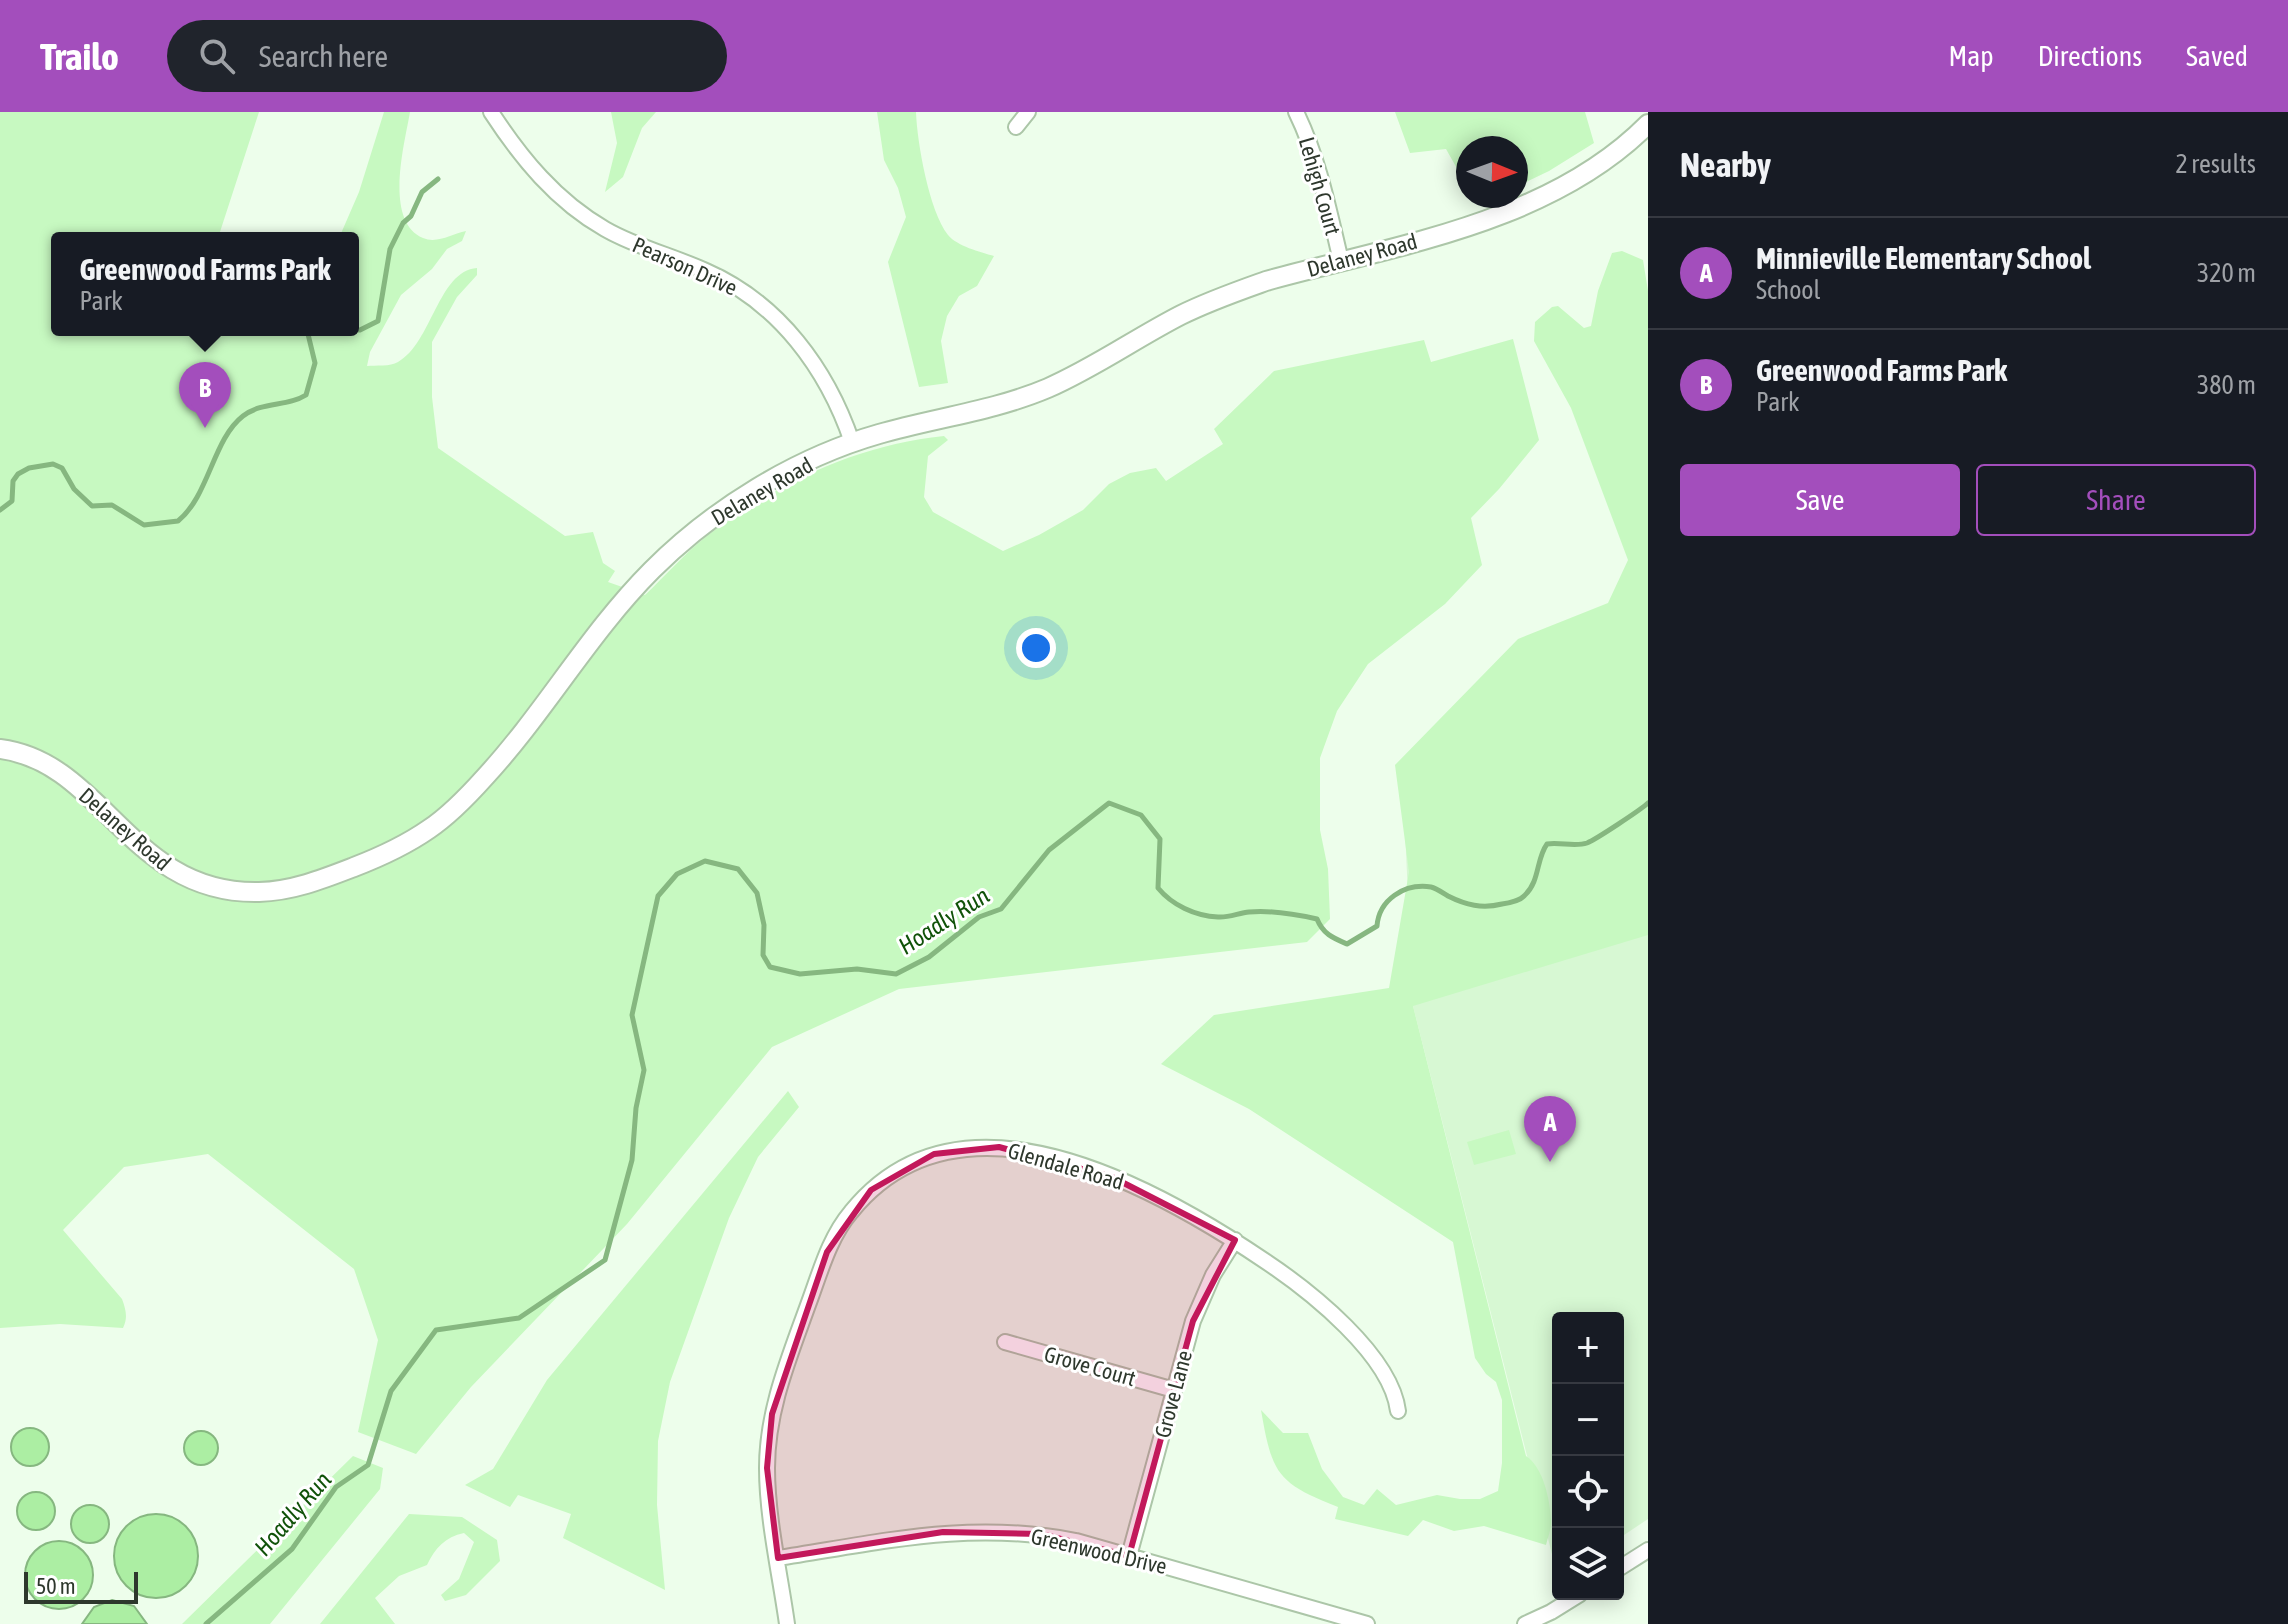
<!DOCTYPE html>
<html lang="en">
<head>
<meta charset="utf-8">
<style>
	:root { --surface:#171b24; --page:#20242c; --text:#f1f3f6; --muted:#9ea1a6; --line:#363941; --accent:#a34ebc }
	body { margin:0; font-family:"Asap Condensed",sans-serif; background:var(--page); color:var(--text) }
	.controls { position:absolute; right:24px; bottom:24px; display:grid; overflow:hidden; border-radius:8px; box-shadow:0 4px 20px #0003 }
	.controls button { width:72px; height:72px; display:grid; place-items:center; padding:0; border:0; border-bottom:2px solid var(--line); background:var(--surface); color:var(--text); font:40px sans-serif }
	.compass { position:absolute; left:1456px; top:24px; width:72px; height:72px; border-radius:50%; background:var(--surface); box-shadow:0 4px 20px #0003; rotate:91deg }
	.scale { position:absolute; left:24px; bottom:20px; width:114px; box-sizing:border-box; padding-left:8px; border:4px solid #2e382d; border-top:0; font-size:22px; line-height:28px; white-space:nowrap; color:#2e382d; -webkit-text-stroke:6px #fff; paint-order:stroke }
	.you { position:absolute; left:1036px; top:536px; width:28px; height:28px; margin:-20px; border:6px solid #fff; border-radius:50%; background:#1a73e8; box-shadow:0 0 0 12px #1a73e833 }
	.badge { display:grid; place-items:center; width:52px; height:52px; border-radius:50%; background:var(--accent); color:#fff; font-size:26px; font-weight:700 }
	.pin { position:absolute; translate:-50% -66px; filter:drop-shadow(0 2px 4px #0008) }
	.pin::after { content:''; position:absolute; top:42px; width:28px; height:24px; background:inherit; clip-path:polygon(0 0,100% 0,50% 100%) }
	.popup { position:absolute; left:51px; top:120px; width:308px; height:104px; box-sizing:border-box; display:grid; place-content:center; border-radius:8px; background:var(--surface); filter:drop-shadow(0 2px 6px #0005); font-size:26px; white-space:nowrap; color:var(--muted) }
	.popup b { font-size:30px; color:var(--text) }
	.popup::after { content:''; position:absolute; left:50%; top:100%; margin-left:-16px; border:16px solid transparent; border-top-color:var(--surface) }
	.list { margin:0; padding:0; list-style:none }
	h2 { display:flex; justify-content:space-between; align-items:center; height:104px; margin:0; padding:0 32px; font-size:34px }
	h2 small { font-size:26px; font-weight:400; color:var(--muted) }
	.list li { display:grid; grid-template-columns:52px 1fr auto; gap:24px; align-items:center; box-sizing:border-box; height:112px; padding:0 32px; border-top:2px solid var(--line) }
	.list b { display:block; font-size:30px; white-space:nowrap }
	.list p { margin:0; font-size:26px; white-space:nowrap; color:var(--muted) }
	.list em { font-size:26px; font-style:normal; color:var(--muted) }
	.actions { display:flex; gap:16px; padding:24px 32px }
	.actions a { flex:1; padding:18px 0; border:2px solid var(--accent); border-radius:8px; text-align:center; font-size:28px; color:var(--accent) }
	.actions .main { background:var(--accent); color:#fff }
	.icon { flex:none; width:44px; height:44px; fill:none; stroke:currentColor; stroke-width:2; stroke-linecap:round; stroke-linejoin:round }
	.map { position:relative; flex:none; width:1648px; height:1512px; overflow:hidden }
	header { display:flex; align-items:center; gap:48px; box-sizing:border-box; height:112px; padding:0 40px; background:var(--accent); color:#fff }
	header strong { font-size:38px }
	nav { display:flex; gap:44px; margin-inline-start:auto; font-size:28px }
	.search { width:560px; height:72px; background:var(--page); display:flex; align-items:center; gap:20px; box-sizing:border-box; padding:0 28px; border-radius:44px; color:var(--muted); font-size:30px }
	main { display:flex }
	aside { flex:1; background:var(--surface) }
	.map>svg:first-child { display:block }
	.built { fill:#d7f8d3 }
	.green { fill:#c7f9c1 }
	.water { fill:#aceea3; stroke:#86b780; stroke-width:2 }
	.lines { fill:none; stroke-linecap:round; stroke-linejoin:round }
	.stream { stroke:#86b780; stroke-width:5 }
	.minor-casing { stroke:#acc6a8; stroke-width:18 }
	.tertiary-casing { stroke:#acc6a8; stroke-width:22 }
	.minor { stroke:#fff; stroke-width:14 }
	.tertiary { stroke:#fff; stroke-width:18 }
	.marked { fill:#c2185b; fill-opacity:0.2; stroke:#c2185b; stroke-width:6; stroke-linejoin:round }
	.labels { text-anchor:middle; stroke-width:6; stroke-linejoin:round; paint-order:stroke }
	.street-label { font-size:22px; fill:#2e382d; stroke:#fff }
	.water-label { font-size:24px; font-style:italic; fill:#105209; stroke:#fff }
</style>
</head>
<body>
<header>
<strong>Trailo</strong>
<div class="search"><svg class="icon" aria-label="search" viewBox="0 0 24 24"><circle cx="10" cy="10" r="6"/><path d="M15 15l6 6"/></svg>Search here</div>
<nav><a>Map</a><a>Directions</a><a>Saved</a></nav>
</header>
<main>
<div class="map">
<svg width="1648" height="1512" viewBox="0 0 1648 1512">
	<rect width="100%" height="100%" fill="#edfeeb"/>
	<path class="built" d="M1648,593V1407L1618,1427V1206H1558V1466L1413,894L1402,652Z"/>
	<path class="green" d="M0,0H259L218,126H57V218H353V126H339L359,80L384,0H410C405,30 383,109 423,126C437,132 452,122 466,119L462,129L447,137L432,157L401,183L370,240L367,254C376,253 390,255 398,250C432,231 438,159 477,156V163L457,185L432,230V285L438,336L565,424L593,420L603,451L615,459L608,470L645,483C666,463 686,440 708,423C778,371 856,333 944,324L948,328L928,344L924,385L933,400L1003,439L1039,423L1083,398L1109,372L1130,361L1156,356L1166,369L1223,332L1214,317L1274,259L1424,228L1431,250L1513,227L1539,328L1499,377L1471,406L1482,453L1445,492L1368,552L1337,599L1320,646V718L1328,757L1330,807L1307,830L899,877L772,935L627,1112L471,1275L416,1342L358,1320L378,1228L354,1157L208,1042L124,1055L63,1118L122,1187C126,1198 128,1206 123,1216L60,1212L0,1216Z
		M611,0H656L642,16L623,65L605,80L617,31Z
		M877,0H916C917,30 929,99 948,123C957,134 980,140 994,144L977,174L959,184L947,204L941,229L948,271L919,275L888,150L906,105L898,76L884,48Z
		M1395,0H1585L1594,31L1549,59L1516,75V36H1468V76L1446,37L1410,41Z
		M1622,139L1643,148L1648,179V823L1413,894L1526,1344C1543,1355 1550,1387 1551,1408C1552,1415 1548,1425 1546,1433L1484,1414L1454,1419L1423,1408L1408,1424L1335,1407L1338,1395C1277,1371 1272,1362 1261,1298L1283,1321H1308L1322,1357L1343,1385L1364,1393L1377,1377L1396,1393L1437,1383L1460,1387H1480L1498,1379L1502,1351V1288L1496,1270L1486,1262L1475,1246L1453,1130L1249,997L1161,952L1214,903L1389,876L1409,760L1395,653L1518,527L1608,491L1628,448L1571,296L1534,229L1535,210L1552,195L1558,194L1584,216L1591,214L1598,179L1612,141Z
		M788,979L799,995L758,1045L729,1106L670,1270L658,1329L657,1393L665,1478L563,1426L571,1402L518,1383L510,1395L465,1373L493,1357L547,1268Z
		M1509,1018L1516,1042L1474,1053L1467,1030Z
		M353,1344L383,1356L380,1377L270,1512H182Z
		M409,1402L462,1405L497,1428L500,1449L466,1483L445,1489L441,1483L459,1467L474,1430L464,1421C445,1425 435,1436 427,1453L399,1464L375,1486L395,1512H320Z"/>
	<path class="water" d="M11 1335a19 19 0 1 1 38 0a19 19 0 1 1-38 0Z
		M184 1336a17 17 0 1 1 34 0a17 17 0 1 1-34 0Z
		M17 1399a19 19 0 1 1 38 0a19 19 0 1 1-38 0Z
		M71 1412a19 19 0 1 1 38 0a19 19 0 1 1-38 0Z
		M114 1444a42 42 0 1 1 84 0a42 42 0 1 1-84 0Z
		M25 1463a34 34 0 1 1 68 0a34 34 0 1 1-68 0Z
		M112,1488L134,1494L147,1512H82L94,1495Z"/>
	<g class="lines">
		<path class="stream" d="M347,218H360L378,209L390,137L403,111L411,104L422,80L438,67
			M0,398L12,389L13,369L18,362L29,356L53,352L62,356L74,377L92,394L112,393L144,413L178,409C209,384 213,327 243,304C263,289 287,295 306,283L315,251L307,218
			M206,1512L292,1437L336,1375L368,1353L391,1279L436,1218L519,1206L605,1148L632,1048L636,996L644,958L632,903L658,784L677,762L705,749L738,757L757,781L764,813L763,843L770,855L800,862L857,857L896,862L929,845L979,805L1001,797L1049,738L1109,691L1141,703L1160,727L1158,776C1172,793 1195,804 1218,805C1228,806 1239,801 1249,800C1271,798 1295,802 1317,807C1323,822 1333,826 1347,832L1377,814C1379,788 1404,771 1431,775C1436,776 1443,781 1448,784C1466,793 1482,797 1502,792C1509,791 1521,788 1525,783C1540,769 1536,747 1547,732C1560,730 1575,735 1587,731C1595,728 1642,697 1648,691"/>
		<g class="minor-casing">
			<path id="minor" d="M491,0C521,46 556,89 605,117C636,135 673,144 706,159C779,191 827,257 852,330
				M1296,0C1319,47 1329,99 1341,149
				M1016,15L1028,0
				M1005,1230L1174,1278
				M1129,1444L1193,1209L1213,1163L1235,1128
				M778,1446C882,1430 970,1408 1076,1429L1367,1512
				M1618,1457L1648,1438
				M787,1512C780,1462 767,1406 767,1356C767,1298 789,1246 808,1193C820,1161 829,1126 851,1100C960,965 1154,1074 1265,1149C1310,1179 1391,1243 1398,1299
				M1525,1512L1551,1500L1580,1482"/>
		</g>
		<g class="tertiary-casing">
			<path id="tertiary" d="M0,637C104,650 130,783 259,780C293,779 323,767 354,755C380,745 406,733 429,717C450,703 468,684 485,665C545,600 589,521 652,458C713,397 795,346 879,322C934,306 994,299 1048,276C1094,256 1136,226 1181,203C1209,189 1238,179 1266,169C1396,133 1550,111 1648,12"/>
		</g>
		<use href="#minor" class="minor"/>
		<use href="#tertiary" class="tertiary"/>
	</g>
	<path class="marked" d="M999,1035L1112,1065L1235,1128L1193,1209L1129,1444L1041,1422L943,1420L778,1446L767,1356L772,1302L827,1140L871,1078L934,1042Z"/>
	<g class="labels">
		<g class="street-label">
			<text transform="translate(1320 74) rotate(74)" y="8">Lehigh Court</text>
			<text transform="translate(1362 143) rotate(-15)" y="8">Delaney Road</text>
			<text transform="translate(685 154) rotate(24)" y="8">Pearson Drive</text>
			<text transform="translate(762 379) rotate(-30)" y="8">Delaney Road</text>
			<text transform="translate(125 717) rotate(41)" y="8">Delaney Road</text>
			<text transform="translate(1066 1054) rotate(16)" y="8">Glendale Road</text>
			<text transform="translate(1090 1254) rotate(16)" y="8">Grove Court</text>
			<text transform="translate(1173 1282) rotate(-75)" y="8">Grove Lane</text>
			<text transform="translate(1099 1439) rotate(13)" y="8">Greenwood Drive</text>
		</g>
		<g class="water-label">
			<text transform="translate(944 809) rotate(-33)" y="8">Hoadly Run</text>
			<text transform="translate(293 1402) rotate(-49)" y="8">Hoadly Run</text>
		</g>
	</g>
</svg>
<div class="controls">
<button>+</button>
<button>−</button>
<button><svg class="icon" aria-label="locate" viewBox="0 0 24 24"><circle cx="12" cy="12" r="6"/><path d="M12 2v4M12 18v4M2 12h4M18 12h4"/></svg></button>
<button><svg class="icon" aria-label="layers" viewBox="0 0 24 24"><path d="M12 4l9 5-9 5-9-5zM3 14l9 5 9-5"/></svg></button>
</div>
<svg class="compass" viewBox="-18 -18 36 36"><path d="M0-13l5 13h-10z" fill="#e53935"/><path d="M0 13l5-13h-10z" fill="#9ea1a6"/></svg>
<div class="scale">50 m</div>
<div class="you"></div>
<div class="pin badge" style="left:1550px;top:1050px">A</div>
<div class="pin badge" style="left:205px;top:316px">B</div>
<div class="popup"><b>Greenwood Farms Park</b>Park</div>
</div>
<aside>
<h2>Nearby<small>2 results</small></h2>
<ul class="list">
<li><span class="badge">A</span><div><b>Minnieville Elementary School</b><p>School</p></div><em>320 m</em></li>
<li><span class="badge">B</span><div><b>Greenwood Farms Park</b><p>Park</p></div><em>380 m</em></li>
</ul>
<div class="actions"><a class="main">Save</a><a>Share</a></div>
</aside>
</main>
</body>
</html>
